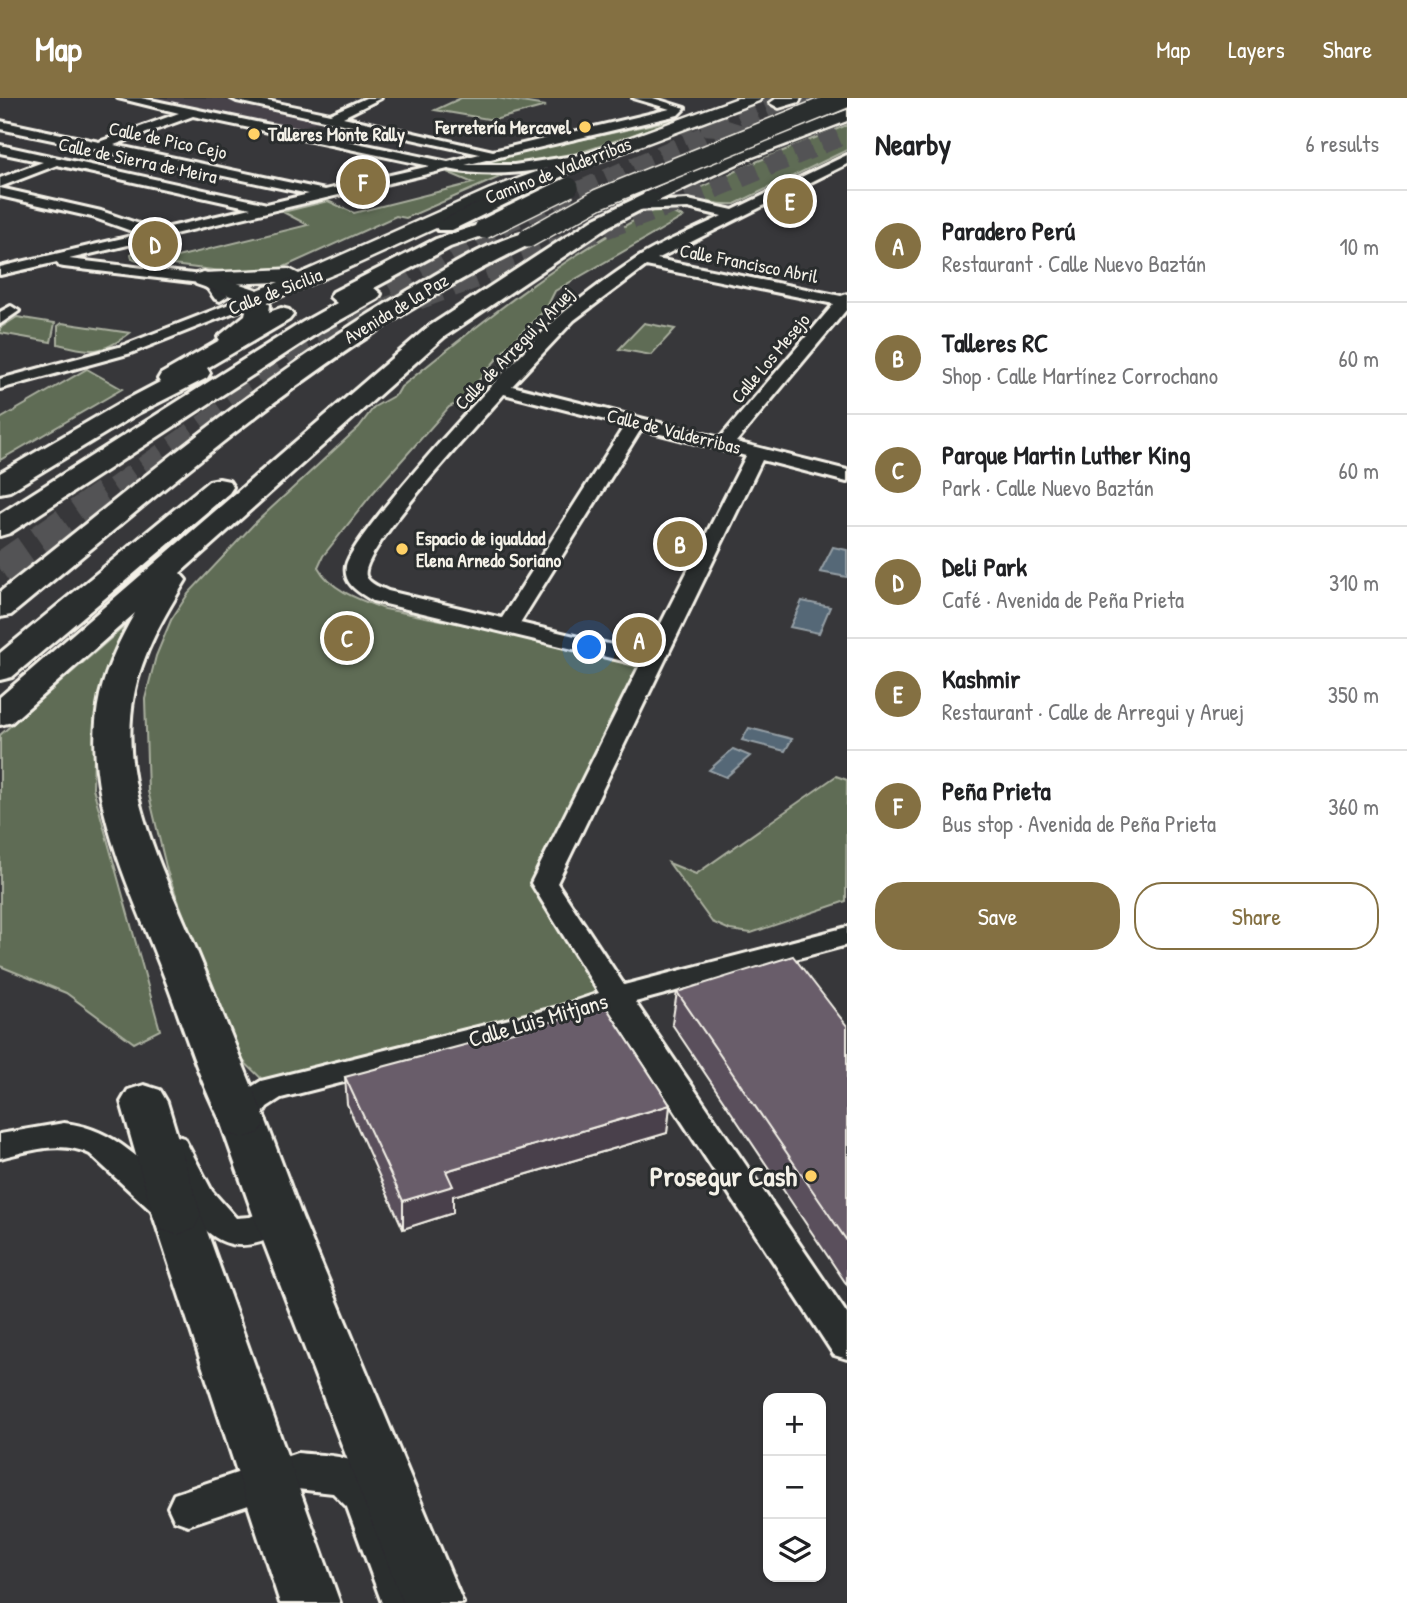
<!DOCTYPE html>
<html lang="en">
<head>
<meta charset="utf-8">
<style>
	:root { --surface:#fff; --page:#f6f6f6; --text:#202124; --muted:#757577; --line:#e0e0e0; --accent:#847042 }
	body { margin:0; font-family:"Patrick Hand",sans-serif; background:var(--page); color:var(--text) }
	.controls { position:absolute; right:21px; bottom:21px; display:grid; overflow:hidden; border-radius:14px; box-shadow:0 2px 5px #0004 }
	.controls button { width:63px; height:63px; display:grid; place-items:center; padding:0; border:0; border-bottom:2px solid var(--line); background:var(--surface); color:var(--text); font:35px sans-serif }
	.you { position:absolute; left:590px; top:550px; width:24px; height:24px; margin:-18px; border:5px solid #fff; border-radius:50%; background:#1a73e8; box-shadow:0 0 0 10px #1a73e833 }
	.badge { display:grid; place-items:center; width:46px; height:46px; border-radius:50%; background:var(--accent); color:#fff; font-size:23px; font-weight:700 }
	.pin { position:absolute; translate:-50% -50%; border:4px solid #fff; box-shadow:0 2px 7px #0006 }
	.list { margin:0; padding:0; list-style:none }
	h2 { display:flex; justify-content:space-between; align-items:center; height:91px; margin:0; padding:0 28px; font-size:30px }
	h2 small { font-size:23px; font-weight:400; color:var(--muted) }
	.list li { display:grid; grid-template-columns:46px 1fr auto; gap:21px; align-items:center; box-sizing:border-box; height:112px; padding:0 28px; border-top:2px solid var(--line) }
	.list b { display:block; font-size:26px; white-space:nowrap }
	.list p { margin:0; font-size:23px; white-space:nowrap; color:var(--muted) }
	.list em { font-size:23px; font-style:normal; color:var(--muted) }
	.actions { display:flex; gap:14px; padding:21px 28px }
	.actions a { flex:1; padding:16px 0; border:2px solid var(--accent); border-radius:28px; text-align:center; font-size:24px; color:var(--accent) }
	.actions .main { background:var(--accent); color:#fff }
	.icon { flex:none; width:38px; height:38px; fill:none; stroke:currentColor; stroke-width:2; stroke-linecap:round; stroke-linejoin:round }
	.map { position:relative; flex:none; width:847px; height:1505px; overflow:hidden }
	header { display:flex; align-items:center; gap:42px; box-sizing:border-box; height:98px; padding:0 35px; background:var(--accent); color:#fff }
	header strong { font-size:33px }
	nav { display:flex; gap:38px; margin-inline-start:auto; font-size:24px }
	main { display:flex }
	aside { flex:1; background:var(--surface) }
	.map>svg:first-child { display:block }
	.built { fill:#464249 }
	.green { fill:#5e6c54; stroke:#a9ae9e; stroke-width:2 }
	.water { fill:#546777; stroke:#949ea4; stroke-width:2 }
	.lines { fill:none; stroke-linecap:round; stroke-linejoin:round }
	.tertiary-tunnel { stroke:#535354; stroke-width:17; stroke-dasharray:17 8; stroke-linecap:butt }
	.primary-tunnel { stroke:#535354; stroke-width:19; stroke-dasharray:19 10; stroke-linecap:butt }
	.motorway-tunnel-far2 { stroke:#535354; stroke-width:19; stroke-dasharray:19 10; stroke-linecap:butt }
	.motorway-tunnel-far1 { stroke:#535354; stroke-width:24; stroke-dasharray:24 12; stroke-linecap:butt }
	.motorway-tunnel { stroke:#535354; stroke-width:32; stroke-dasharray:32 16; stroke-linecap:butt }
	.minor-casing { stroke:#f4f1e8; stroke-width:6 }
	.secondary-casing { stroke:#f4f1e8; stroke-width:5 }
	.primary-casing { stroke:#f4f1e8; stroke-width:6 }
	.motorway-casing { stroke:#f4f1e8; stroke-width:6 }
	.minor { fill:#2a2d2e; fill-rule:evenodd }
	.secondary { fill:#2a2d2e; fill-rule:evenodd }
	.primary { fill:#2a2d2e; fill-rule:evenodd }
	.motorway { fill:#2a2d2e; fill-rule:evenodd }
	.motorway-bridge-casing { stroke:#f4f1e8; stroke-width:22; stroke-linecap:butt }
	.motorway-bridge { stroke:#2a2d2e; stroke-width:19 }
	.wall { fill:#5a505c; stroke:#f4f1e8; stroke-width:2 }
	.shaded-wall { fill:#4a414b; stroke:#f4f1e8; stroke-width:2 }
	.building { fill:#695d6b; stroke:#f4f1e8; stroke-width:2 }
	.poi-dot { fill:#ffd166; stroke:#2a2d2e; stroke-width:2.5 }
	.labels { text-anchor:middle; stroke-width:6; stroke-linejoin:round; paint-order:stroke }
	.far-poi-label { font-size:19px; font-weight:bold; fill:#f4f1e8; stroke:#2a2d2e; text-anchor:start }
	.far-street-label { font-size:19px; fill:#f4f1e8; stroke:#2a2d2e }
	.street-label { font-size:23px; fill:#f4f1e8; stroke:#2a2d2e }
	.near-poi-label { font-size:28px; font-weight:bold; fill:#f4f1e8; stroke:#2a2d2e; text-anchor:end }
</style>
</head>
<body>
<header>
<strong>Map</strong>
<nav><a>Map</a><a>Layers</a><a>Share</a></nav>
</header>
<main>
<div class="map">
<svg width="847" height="1505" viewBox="0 0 847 1505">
	<rect width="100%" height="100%" fill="#37373a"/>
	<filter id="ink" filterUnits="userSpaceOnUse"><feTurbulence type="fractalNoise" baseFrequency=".0143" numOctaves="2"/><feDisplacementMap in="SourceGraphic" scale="14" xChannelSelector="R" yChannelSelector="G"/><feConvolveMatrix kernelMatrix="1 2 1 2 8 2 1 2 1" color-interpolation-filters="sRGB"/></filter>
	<g filter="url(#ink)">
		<path class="built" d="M145,0H217L321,22L296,31Z"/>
		<path class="green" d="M461,0H497L546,8L494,22L435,12Z
			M691,18C643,29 530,83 487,65V61L514,53H528Z
			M847,27V52L735,106C721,107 700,104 689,95L758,63Z
			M447,74L502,78L406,120L396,118L284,169L229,174L140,163L132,160L131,156L148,146L173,160L308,127L283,114L328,103L354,115L473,85Z
			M658,110L683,119L555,193L546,211L507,249L473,289L466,301L449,309L372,396L323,458L318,469C331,493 361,502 385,511L655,564L544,785L618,899L272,991L236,956L167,773L148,693L145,601L156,558L171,522L188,496L254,426L359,329L374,309L397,296L401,289C481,224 566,156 658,110Z
			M17,219L55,225L51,244L0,235V230Z
			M62,225L130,235C101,257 92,254 58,246V228Z
			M644,225L675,231L651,257L619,251Z
			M87,271L122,291L0,362V321Z
			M132,522L109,570L95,622L93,690L160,932L134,945L66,895L0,868V637Z
			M836,678L847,682L846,803L751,835L730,832L712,824L669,765L696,776Z"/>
		<path class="water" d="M833,449L847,452V479L820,474Z
			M802,503L830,509L819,535L790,529Z
			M749,630L792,641L785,653L742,642Z
			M733,651L750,658L726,679L709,672Z"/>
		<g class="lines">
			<path class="tertiary-tunnel" d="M676,27L725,30L753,39L744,56"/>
			<path class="primary-tunnel" d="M797,0L847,12"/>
			<path class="motorway-tunnel-far2" d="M425,171L511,123L788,0
				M496,171L705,95L847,36"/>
			<path class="motorway-tunnel-far1" d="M390,191L428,169
				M115,391L352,224L501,169"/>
			<path class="motorway-tunnel" d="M0,471L117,389"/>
			<g class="minor-casing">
				<path id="minor" d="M118,0H141L448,64L480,56L237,3L231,0H253L330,16L366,0H381L343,19L493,53L670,11L633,0H653L685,10L678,17L465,67H514L600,54V60L596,61C547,71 498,82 448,71L69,161L209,178L219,185L228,198L220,203L215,201L208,191L200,185L64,169L59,168L57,164L0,177V169L140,136L92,119L0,98V90L101,113L157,132L251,110L57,67L0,89V80L43,64L0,55V47L267,106L309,96L0,31V23L99,44L179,15ZM193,18L430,68L325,92L114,47Z
					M847,57V66L657,161L841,198L847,196V211L736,344L847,372V384L762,362L557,785L624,887L847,829V847L635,904L847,1216V1261L834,1257L610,913L564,928L281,1000L267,1009L254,1031L243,1035L232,1031L227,1023L245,993L261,983L558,909L599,895L531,785L640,567L373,503C360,495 343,487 346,468C351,436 530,243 563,215C586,196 612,177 636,161C662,144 694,132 722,118L688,110L631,112L624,108L626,105L688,102L733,112ZM646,168L834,206L720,340L512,288L574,222ZM504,296L625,327L502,520L388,493C382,490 369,486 366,478C358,454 483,321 504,296ZM641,331L746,358L646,555L520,525Z
					M255,196L263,201L260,204L131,255L0,291V281L119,249Z
					M11,208L19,213L0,226V214Z
					M64,1025C116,1030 145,1067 182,1101L187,1110L182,1119L170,1123L158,1119L90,1056C61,1042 29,1053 0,1060V1036Z
					M173,1037L184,1040L212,1093L236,1120L250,1119L278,1106L290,1110L295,1119C288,1132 275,1139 261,1144C201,1163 178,1091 157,1049L162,1040Z
					M297,1355C315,1357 340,1356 356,1365C386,1383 409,1470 422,1505H382L347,1409L333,1395L297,1391L188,1427L174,1422L168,1409L174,1396Z"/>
			</g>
			<g class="secondary-casing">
				<path id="secondary" d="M738,0H761L759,3L504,99L344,172L263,206H247L244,201L247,196L279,184L204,187L197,185L193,181L197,177L204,175L289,171L299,176L490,91Z
					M847,12V23L750,60L658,103H644L642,99L644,95L738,52Z"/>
			</g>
			<g class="primary-casing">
				<path id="primary" d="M243,1006L259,1011L266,1023L302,1119L463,1505H403L254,1119L220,1023L227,1011Z
					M177,1097L194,1103L201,1117L340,1505H280L153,1117L160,1103Z"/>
			</g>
			<g class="motorway-casing">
				<path id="motorway" d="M777,0H801L799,4L779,10L770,5Z
					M558,67L565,69L568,73L565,77L452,132H438L435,128L438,124Z
					M651,93L658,95L661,99L658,103L609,128L444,239L180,475L186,482C164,518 142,555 134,597C117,685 163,773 196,851C220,908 242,966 266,1023L259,1035L243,1040L227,1035C200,987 184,929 164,878C131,791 79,693 100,597C107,568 120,541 135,515L12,624L0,627V599L428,229L595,120Z
					M484,125L491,127L494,131L491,135L450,149L374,190L381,196L378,201L319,234L10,435L0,438V416L303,224L337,205L330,199L333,194L436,141Z
					M528,134L535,136L538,140L535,144C340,235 177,381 11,517L0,519V494C132,390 263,277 409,192C444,172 489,143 528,134Z
					M204,174L258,192L270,207L269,214L281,210L289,212L293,217L289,222L207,270L210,275L207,280L140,314L10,393L0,395V375L122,304L160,284L158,281L161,276L220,242L218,239L245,217L247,208L242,202L196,186L193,181L196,176Z
					M219,381L229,383L233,389L229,395L12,579L0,582V555L209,383Z
					M144,987L160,992L167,1004L201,1117L194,1131L177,1137L160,1131L153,1117L121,1004L128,992Z"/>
			</g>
			<use href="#minor" class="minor"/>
			<use href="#secondary" class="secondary"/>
			<use href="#primary" class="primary"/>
			<use href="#motorway" class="motorway"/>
			<g class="motorway-bridge-casing">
				<path id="motorway-bridge" d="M484,131L569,89
					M528,140L598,101L846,0"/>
			</g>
			<use href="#motorway-bridge" class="motorway-bridge"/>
		</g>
		<path class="wall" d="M677,894L847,928V1187L672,926Z
			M345,979L670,1007L667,1035L453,1098V1115L403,1131L347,1006Z"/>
		<path class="shaded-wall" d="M670,1007L667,1035L453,1098V1115L403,1131V1103L446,1073Z"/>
		<path class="building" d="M793,858L847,928V1143L677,894Z
			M606,909L670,1007L446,1073L453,1088L403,1103L345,979Z"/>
	</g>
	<g class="poi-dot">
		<circle cx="585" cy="29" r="7"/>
		<circle cx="254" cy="36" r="7"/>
		<circle cx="402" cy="451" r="7"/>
		<circle cx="811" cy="1078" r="7"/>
	</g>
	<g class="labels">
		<g class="far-poi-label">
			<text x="571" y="36" text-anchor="end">Ferretería Mercavel</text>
			<text x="268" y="43">Talleres Monte Rally</text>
			<text x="416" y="447">Espacio de igualdad<tspan x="416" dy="22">Elena Arnedo Soriano</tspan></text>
		</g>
		<g class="far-street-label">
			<text transform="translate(168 42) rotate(12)" y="7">Calle de Pico Cejo</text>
			<text transform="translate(138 62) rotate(12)" y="7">Calle de Sierra de Meira</text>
			<text transform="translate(558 72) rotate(-21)" y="7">Camino de Valderribas</text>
			<text transform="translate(749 165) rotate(11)" y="7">Calle Francisco Abril</text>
			<text transform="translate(275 193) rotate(-21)" y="7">Calle de Sicilia</text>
			<text transform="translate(396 210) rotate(-31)" y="7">Avenida de la Paz</text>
			<text transform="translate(514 250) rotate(-46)" y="7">Calle de Arregui y Aruej</text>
			<text transform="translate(770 260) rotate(-50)" y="7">Calle Los Mesejo</text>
			<text transform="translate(674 333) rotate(14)" y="7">Calle de Valderribas</text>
		</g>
		<g class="street-label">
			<text transform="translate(538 922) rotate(-16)" y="8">Calle Luis Mitjans</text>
		</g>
		<g class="near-poi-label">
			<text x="797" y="1088">Prosegur Cash</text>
		</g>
	</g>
</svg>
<div class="controls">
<button>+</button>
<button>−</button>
<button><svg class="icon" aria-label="layers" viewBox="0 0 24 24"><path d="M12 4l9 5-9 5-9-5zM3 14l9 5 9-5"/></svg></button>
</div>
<div class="you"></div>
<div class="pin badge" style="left:639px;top:542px">A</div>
<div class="pin badge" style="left:680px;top:446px">B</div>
<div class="pin badge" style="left:347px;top:540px">C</div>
<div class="pin badge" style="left:155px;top:146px">D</div>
<div class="pin badge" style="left:790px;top:103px">E</div>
<div class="pin badge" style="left:363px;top:84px">F</div>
</div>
<aside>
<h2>Nearby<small>6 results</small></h2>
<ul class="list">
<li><span class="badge">A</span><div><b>Paradero Perú</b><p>Restaurant · Calle Nuevo Baztán</p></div><em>10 m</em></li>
<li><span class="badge">B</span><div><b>Talleres RC</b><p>Shop · Calle Martínez Corrochano</p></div><em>60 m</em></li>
<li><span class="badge">C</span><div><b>Parque Martin Luther King</b><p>Park · Calle Nuevo Baztán</p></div><em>60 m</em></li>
<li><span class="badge">D</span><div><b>Deli Park</b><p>Café · Avenida de Peña Prieta</p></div><em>310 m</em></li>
<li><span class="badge">E</span><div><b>Kashmir</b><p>Restaurant · Calle de Arregui y Aruej</p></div><em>350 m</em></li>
<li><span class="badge">F</span><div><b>Peña Prieta</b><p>Bus stop · Avenida de Peña Prieta</p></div><em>360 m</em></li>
</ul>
<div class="actions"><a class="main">Save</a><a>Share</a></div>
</aside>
</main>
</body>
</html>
